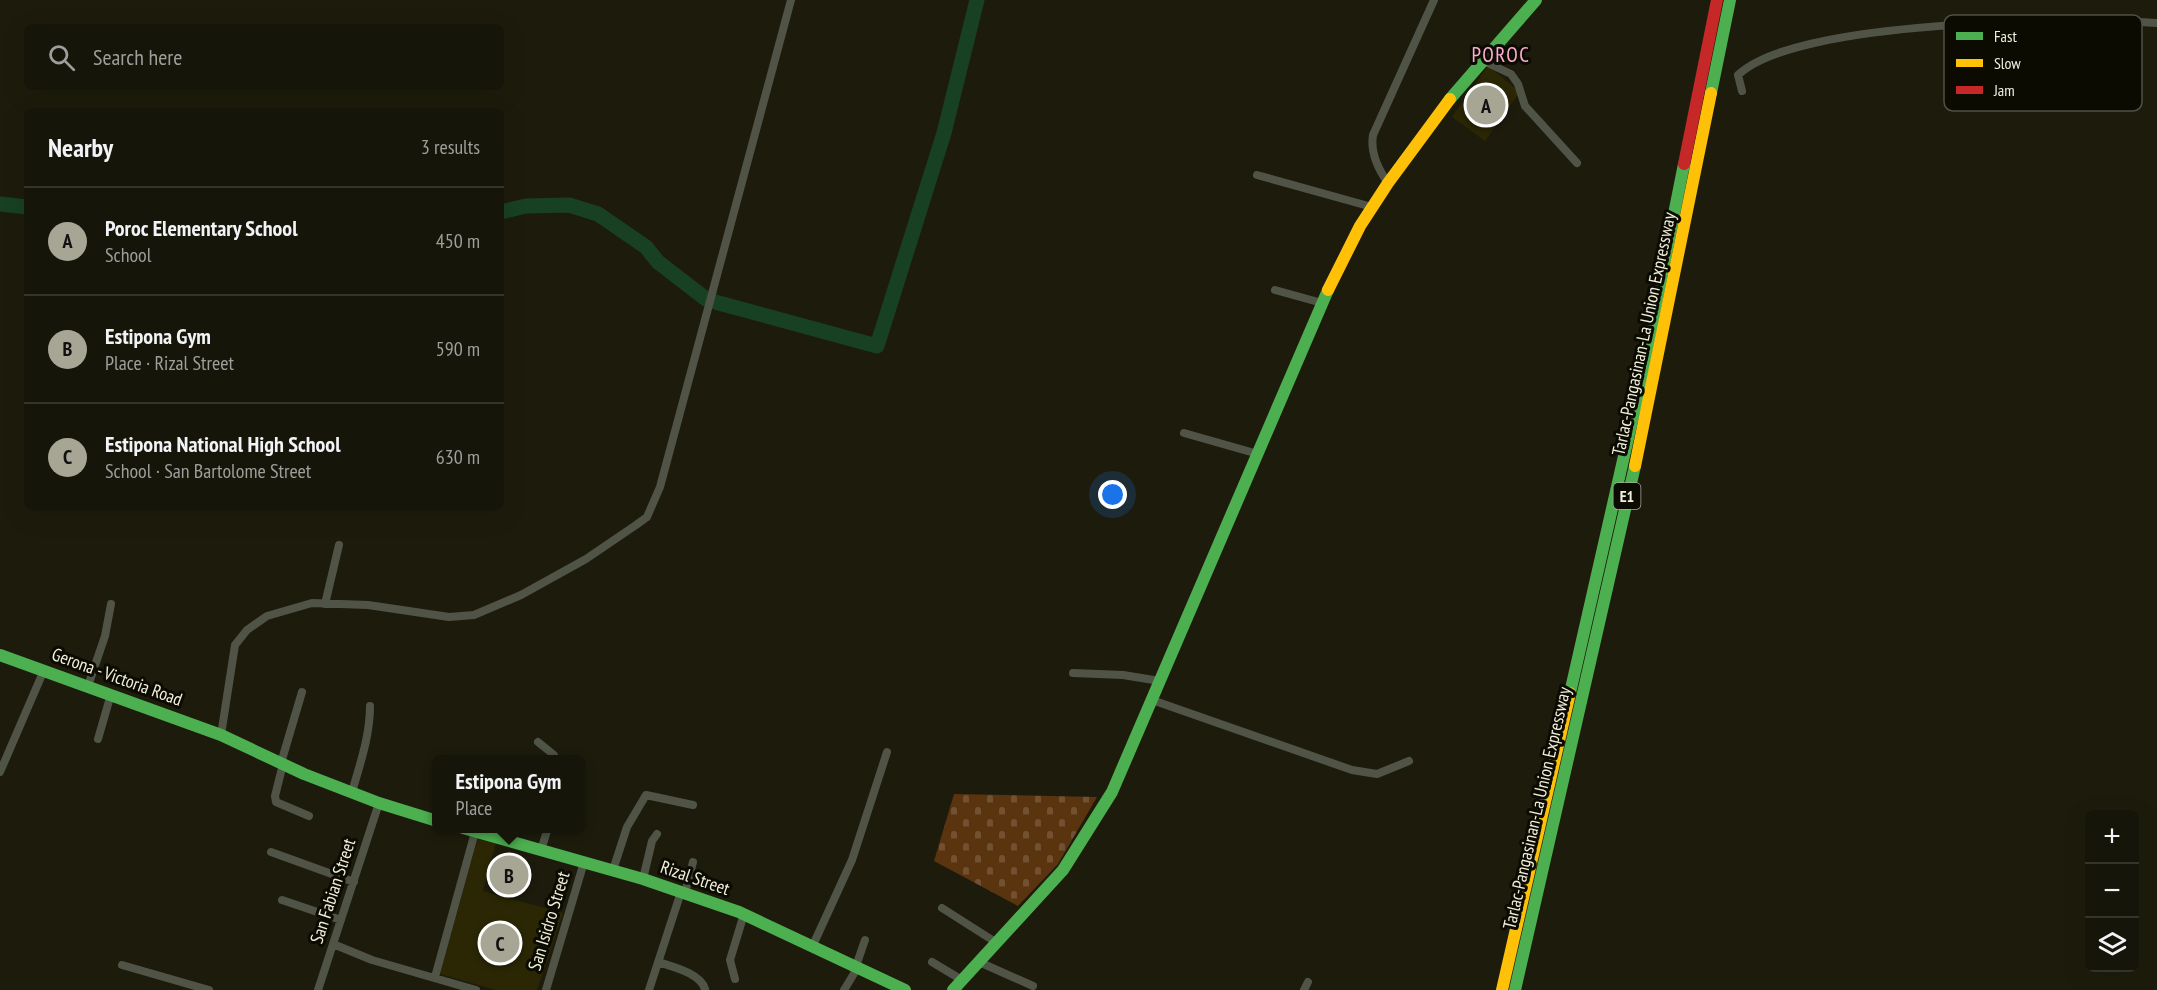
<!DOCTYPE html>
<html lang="en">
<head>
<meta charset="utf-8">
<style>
	:root { --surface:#161509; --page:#232217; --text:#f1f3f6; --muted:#9e9f9c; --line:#35342a; --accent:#a7a695 }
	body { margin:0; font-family:"PT Sans Narrow",sans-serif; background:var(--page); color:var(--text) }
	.controls { position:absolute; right:18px; bottom:18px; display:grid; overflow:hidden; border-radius:9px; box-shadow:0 6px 24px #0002 }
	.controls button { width:54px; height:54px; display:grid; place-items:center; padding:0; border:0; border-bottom:2px solid var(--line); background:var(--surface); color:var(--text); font:30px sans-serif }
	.you { position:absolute; left:1113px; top:495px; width:21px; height:21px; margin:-15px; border:4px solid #fff; border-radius:50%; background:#1a73e8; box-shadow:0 0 0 9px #1a73e833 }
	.badge { display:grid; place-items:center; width:39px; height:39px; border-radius:50%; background:var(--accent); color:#111; font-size:20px; font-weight:700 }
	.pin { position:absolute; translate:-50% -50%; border:3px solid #fff; box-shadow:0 2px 6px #0006 }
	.popup { position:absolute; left:432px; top:755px; width:153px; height:78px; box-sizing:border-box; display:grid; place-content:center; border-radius:9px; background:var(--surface); filter:drop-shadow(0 2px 4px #0005); font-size:20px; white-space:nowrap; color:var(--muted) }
	.popup b { font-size:22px; color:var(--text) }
	.popup::after { content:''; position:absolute; left:50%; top:100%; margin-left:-12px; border:12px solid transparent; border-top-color:var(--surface) }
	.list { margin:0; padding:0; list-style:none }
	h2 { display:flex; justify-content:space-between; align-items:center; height:78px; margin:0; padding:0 24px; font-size:26px }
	h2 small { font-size:20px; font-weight:400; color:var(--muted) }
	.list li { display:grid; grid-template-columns:39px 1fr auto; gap:18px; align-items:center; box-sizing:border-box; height:108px; padding:0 24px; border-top:2px solid var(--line) }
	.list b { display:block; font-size:22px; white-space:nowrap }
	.list p { margin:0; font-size:20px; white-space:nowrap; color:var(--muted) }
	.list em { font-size:20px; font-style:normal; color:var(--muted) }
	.icon { flex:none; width:33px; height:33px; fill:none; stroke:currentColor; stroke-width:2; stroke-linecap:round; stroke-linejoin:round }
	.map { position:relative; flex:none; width:2157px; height:990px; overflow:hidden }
	.search { position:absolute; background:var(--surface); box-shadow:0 6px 24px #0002; left:24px; top:24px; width:480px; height:66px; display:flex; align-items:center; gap:15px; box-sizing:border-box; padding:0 21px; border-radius:9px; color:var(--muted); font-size:22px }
	.panel { position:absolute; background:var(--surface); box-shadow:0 6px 24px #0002; left:24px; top:108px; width:480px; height:402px; border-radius:9px }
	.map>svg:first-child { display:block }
	.built { fill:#2b2705 }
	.cemetery { fill:url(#cemetery-stones) }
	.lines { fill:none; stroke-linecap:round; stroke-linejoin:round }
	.river { stroke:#184124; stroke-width:15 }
	.street { stroke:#505447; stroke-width:8 }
	.fast { stroke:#4caf50; stroke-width:12 }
	.slow { stroke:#ffc107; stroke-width:12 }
	.jam { stroke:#c62828; stroke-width:12 }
	.labels { text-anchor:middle; stroke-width:6; stroke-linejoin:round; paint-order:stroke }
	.shield { fill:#0c0b02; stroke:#acab9d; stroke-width:1.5 }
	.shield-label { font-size:16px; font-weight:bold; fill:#f1f0df }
	.street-label { font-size:18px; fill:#f1f0df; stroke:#0c0b02 }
	.quarter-label { font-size:21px; letter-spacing:1.5px; fill:#faadd2; stroke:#0c0b02 }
	.key { fill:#0c0b02; stroke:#515044; stroke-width:1.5 }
	.key-label { font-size:16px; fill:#f1f0df }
</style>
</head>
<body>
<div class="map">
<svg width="2157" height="990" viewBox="0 0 2157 990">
	<defs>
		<pattern id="cemetery-stones" width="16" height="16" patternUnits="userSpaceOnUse" patternTransform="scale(1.5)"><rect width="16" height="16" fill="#5a330f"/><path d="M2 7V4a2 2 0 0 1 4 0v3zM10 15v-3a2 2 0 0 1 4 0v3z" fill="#725132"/></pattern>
	</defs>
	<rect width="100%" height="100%" fill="#1d1c0c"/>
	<path class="built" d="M1488,66L1520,92L1485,141L1452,117Z
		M478,837L496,843L483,891L563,913L537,990H496L440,974Z"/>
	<path class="cemetery" d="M954,794L1097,797L1058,864L1018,906L934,861Z"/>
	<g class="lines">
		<path class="river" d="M0,204L27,207
			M501,212L526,206L569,205L598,214L646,247L658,262L706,299
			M715,302L877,346L944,133L977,0"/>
		<path class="street" d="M1481,60L1511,74L1518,84L1525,106L1577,163
			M1742,91L1738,75C1796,19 2074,18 2157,23
			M1257,175L1372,207
			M1388,183C1378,169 1370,153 1373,135L1434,0
			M1275,290L1322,303
			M1184,433L1258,454
			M325,604L339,545
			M1073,673L1123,675L1160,681
			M88,686L105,636L111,604
			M1152,700L1352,770L1377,774L1409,761
			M221,735L235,645L247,630L267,616L312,603L368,605L449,617L474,615L521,595L586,559L636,525L647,517L660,487L791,0
			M98,739L111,694
			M538,742L554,755L555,760
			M281,763L302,692
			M283,764L275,796L276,802L309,816
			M0,772L44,670
			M352,792C360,764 370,736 370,706
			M541,850L548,828
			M271,852L354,882
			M613,870L627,827L646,795L693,805
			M643,879L652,841L657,834
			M685,893L693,862
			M282,900L341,920
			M942,908L997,943
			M333,944L372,960L476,990
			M813,945L852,860L887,752
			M658,962C673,967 700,973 705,989
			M932,962L962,980
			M979,962L1033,986
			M122,965L209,990
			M856,966L865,940
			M435,977L475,832
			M735,979L730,960L744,914
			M318,990L379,803
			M546,990L584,862
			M649,990L681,892
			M844,990L858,967
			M1304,990L1308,982"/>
		<path class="fast" d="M1711,93L1730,0
			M1450,99L1536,0
			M0,655L221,735L304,774L379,803L437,821
			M1570,693L1637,399L1684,164
			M463,828L643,879L739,912L905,990
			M953,990L1063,870L1112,792L1328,290
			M1515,990L1635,466"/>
		<path class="slow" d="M1328,290L1360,226L1388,183L1450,99
			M1635,466L1711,93
			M1502,990L1570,693"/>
		<path class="jam" d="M1684,164L1717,0"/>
	</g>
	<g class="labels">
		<rect class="shield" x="1613.5" y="483" width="27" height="26" rx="4.5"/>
		<g class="shield-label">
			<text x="1627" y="502">E1</text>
		</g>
		<g class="street-label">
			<text transform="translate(1644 334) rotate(-78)" y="6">Tarlac-Pangasinan-La Union Expressway</text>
			<text transform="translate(117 677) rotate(20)" y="6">Gerona - Victoria Road</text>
			<text transform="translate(1537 808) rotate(-77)" y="6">Tarlac-Pangasinan-La Union Expressway</text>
			<text transform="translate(695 878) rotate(19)" y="6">Rizal Street</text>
			<text transform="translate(333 891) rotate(-72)" y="6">San Fabian Street</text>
			<text transform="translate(549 921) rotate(-73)" y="6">San Isidro Street</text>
		</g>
		<g class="quarter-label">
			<text x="1501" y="62">POROC</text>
		</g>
	</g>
	<rect x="1944" y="15" width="198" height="96" rx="9" class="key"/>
	<rect x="1956" y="32" width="27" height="8" fill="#4caf50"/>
	<rect x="1956" y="59" width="27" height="8" fill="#ffc107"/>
	<rect x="1956" y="86" width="27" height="8" fill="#c62828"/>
	<g class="key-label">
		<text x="1994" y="42">Fast</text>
		<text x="1994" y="69">Slow</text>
		<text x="1994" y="96">Jam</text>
	</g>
</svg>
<div class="controls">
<button>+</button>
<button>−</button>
<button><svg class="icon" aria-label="layers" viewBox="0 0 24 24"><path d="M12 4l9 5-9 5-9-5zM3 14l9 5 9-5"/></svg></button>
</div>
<div class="you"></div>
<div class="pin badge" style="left:1486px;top:105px">A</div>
<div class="pin badge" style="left:509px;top:875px">B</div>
<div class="popup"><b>Estipona Gym</b>Place</div>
<div class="pin badge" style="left:500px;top:943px">C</div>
<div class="search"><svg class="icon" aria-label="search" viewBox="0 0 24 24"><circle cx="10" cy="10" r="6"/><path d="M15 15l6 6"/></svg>Search here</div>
<section class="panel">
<h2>Nearby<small>3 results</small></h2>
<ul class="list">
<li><span class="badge">A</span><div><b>Poroc Elementary School</b><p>School</p></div><em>450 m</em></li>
<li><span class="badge">B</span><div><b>Estipona Gym</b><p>Place · Rizal Street</p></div><em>590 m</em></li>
<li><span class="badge">C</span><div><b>Estipona National High School</b><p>School · San Bartolome Street</p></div><em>630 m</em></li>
</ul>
</section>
</div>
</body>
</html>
